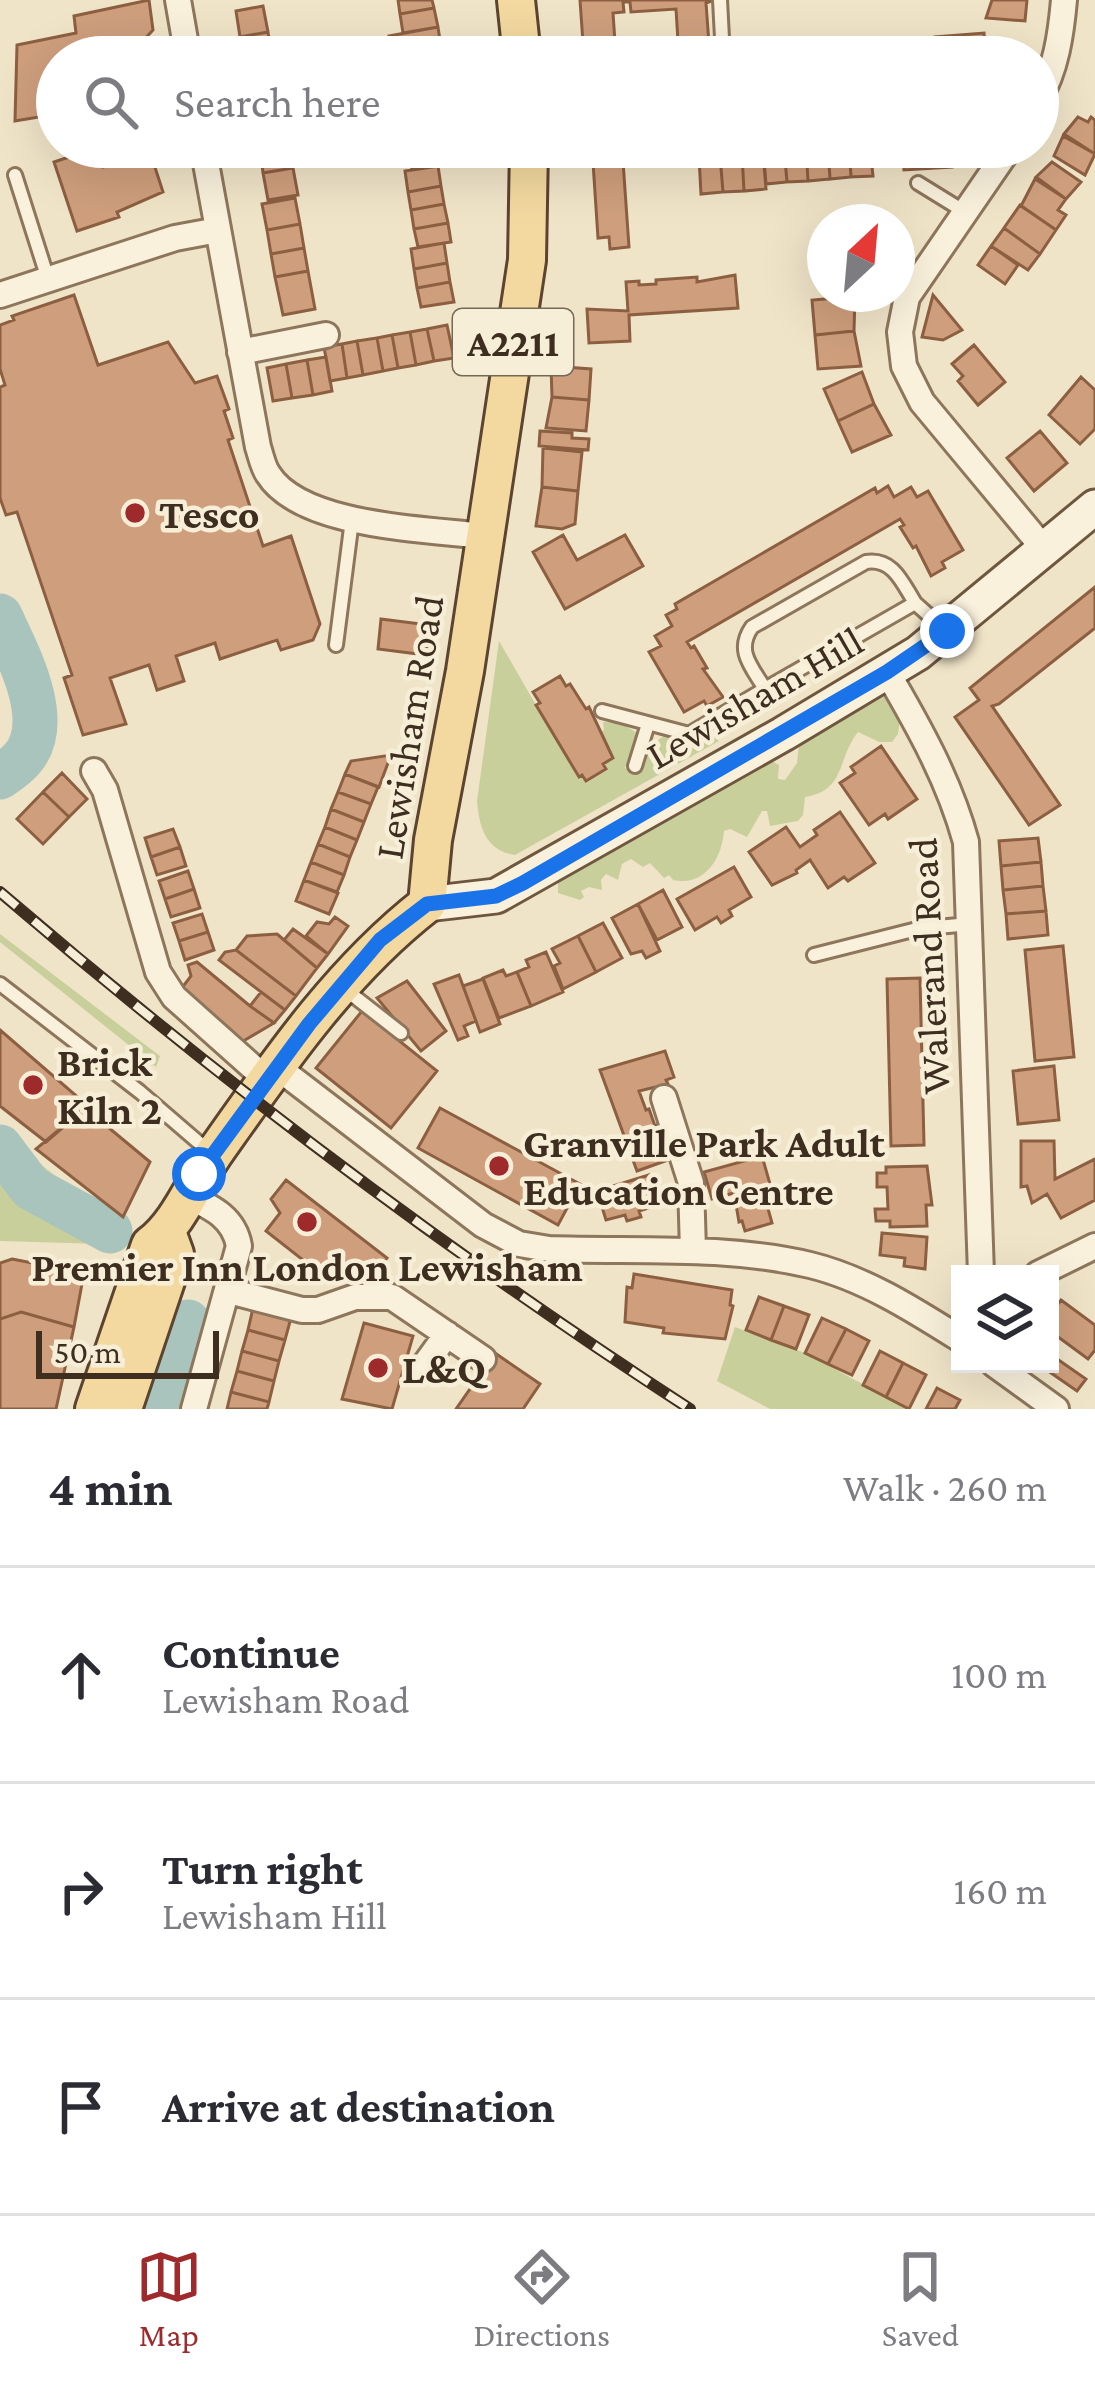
<!DOCTYPE html>
<html lang="en">
<head>
<meta charset="utf-8">
<style>
	:root { --surface:#fff; --page:#f2f2f3; --text:#2b2b33; --muted:#7c7c81; --line:#e1e1e2; --accent:#9e2a2b }
	body { margin:0; font-family:"Crimson Pro",serif; background:var(--page); color:var(--text) }
	.controls { position:absolute; right:36px; bottom:36px; display:grid; overflow:hidden; border-radius:0px; box-shadow:0 12px 48px #0002 }
	.controls button { width:108px; height:108px; display:grid; place-items:center; padding:0; border:0; border-bottom:3px solid var(--line); background:var(--surface); color:var(--text); font:60px sans-serif }
	.compass { position:absolute; left:807px; top:204px; width:108px; height:108px; border-radius:50%; background:var(--surface); box-shadow:0 12px 48px #0002; rotate:26deg }
	.scale { position:absolute; left:36px; bottom:30px; width:183px; box-sizing:border-box; padding-left:12px; border:6px solid #3d2e20; border-top:0; font-size:33px; line-height:42px; white-space:nowrap; color:#3d2e20; -webkit-text-stroke:9px #f7eed8; paint-order:stroke }
	.stop { position:absolute; width:36px; height:36px; margin:-27px; border:9px solid #1a73e8; border-radius:50%; background:#fff }
	.stop.end { background:#1a73e8; border-color:#fff; box-shadow:0 3px 12px #0008 }
	.list { margin:0; padding:0; list-style:none }
	h2 { display:flex; justify-content:space-between; align-items:center; height:156px; margin:0; padding:0 48px; font-size:51px }
	h2 small { font-size:39px; font-weight:400; color:var(--muted) }
	.list li { display:grid; grid-template-columns:78px 1fr auto; gap:36px; align-items:center; box-sizing:border-box; height:216px; padding:0 48px; border-top:3px solid var(--line) }
	.list b { display:block; font-size:45px; white-space:nowrap }
	.list p { margin:0; font-size:39px; white-space:nowrap; color:var(--muted) }
	.list em { font-size:39px; font-style:normal; color:var(--muted) }
	.icon { flex:none; width:66px; height:66px; fill:none; stroke:currentColor; stroke-width:2; stroke-linecap:round; stroke-linejoin:round }
	.map { position:relative; flex:none; width:1095px; height:1409px; overflow:hidden }
	.search { position:absolute; background:var(--surface); box-shadow:0 12px 48px #0002; left:36px; right:36px; top:36px; height:132px; display:flex; align-items:center; gap:30px; box-sizing:border-box; padding:0 42px; border-radius:66px; color:var(--muted); font-size:45px }
	.sheet { height:804px; background:var(--surface) }
	nav { display:flex; justify-content:space-around; align-items:center; box-sizing:border-box; height:168px; border-top:3px solid var(--line); background:var(--surface); font-size:33px; color:var(--muted) }
	nav a { display:grid; justify-items:center; gap:6px }
	nav .on { color:var(--accent) }
	.map>svg:first-child { display:block }
	.green { fill:#c9cf9b }
	.lines { fill:none; stroke-linecap:round; stroke-linejoin:round }
	.river { stroke:#a9c4bc; stroke-width:45 }
	.building { fill:#cf9f7d; stroke:#8d5f41; stroke-width:3 }
	.lane-casing { stroke:#8d765c; stroke-width:18 }
	.street-casing { stroke:#8d765c; stroke-width:30 }
	.secondary-casing { stroke:#6f573f; stroke-width:39 }
	.primary-casing { stroke:#5b4430; stroke-width:42 }
	.lane { stroke:#faf1dc; stroke-width:12 }
	.street { stroke:#faf1dc; stroke-width:24 }
	.secondary { stroke:#faf1dc; stroke-width:33 }
	.primary { stroke:#f3d9a0; stroke-width:36 }
	.rail-casing { stroke:#3d2e20; stroke-width:12 }
	.rail { stroke:#f7eed8; stroke-width:8; stroke-dasharray:22; stroke-linecap:butt }
	.route { stroke:#1a73e8; stroke-width:15 }
	.poi-dot { fill:#9e2a2b; stroke:#f7eed8; stroke-width:4.5 }
	.labels { text-anchor:middle; stroke-width:9; stroke-linejoin:round; paint-order:stroke }
	.shield { fill:#f7eed8; stroke:#756857; stroke-width:3 }
	.shield-label { font-size:39px; font-weight:bold; fill:#3d2e20 }
	.poi-label { font-size:42px; font-weight:bold; fill:#3d2e20; stroke:#f7eed8; text-anchor:start }
	.street-label { font-size:42px; fill:#3d2e20; stroke:#f7eed8 }
</style>
</head>
<body>
<div class="map">
<svg width="1095" height="1409" viewBox="0 0 1095 1409">
	<rect width="100%" height="100%" fill="#f0e4c8"/>
	<path class="green" d="M499,641L578,778L582,777L586,783L608,770L605,764L615,758L600,732L604,730L603,722L621,723L637,733L625,768L639,774L650,746L665,735L696,740L710,734L719,741L515,855C486,851 479,827 477,801Z
		M881,690L900,719L898,734L892,742H879L858,732C837,758 846,791 805,797L803,815L798,821L770,826L767,811H762L747,837L730,829L724,831C722,858 705,887 673,880L669,875L664,878L650,863L643,867L631,859L622,864L618,880L606,874L601,880L602,890L589,887L581,891L584,897L580,900L558,893V876L596,861L648,821L660,824L667,815C682,814 686,800 700,795C723,788 744,772 770,760L779,765L778,779L785,780L797,763L799,743Z
		M0,934L160,1056L156,1067L0,942Z
		M0,1132L116,1224L100,1244L0,1241Z
		M735,1327L805,1353L909,1409H770L717,1381Z"/>
	<g class="lines">
		<path class="river" d="M0,616C17,653 55,722 22,759C16,766 7,772 0,777
			M0,1147L31,1188L110,1231
			M160,1409L188,1322"/>
	</g>
	<path class="building" d="M149,0L153,30L128,57H57V114L15,121L17,45L76,33L74,16Z
		M398,0H432L434,8L400,14Z
		M580,0H714L706,3L710,57H679L676,9L631,12L630,2H623L624,12L613,13L616,57H584Z
		M992,0H1027L1025,21L986,18Z
		M263,6L268,32L240,37L236,11Z
		M434,8L438,27L403,33L400,14Z
		M438,27L441,47L392,56L389,36Z
		M268,32L272,57H244L240,37Z
		M984,33L986,55L936,57L935,37Z
		M390,43L393,57H299Z
		M1078,117L1088,122L1091,117L1095,120V154L1064,134Z
		M1063,136L1095,154L1085,175L1054,156Z
		M290,147L293,168L263,173L260,149Z
		M443,147L446,165L412,170L409,151Z
		M592,147H622L629,247L610,249L609,237L598,238Z
		M763,147H784L787,182L766,184Z
		M784,147H806L808,181L787,182Z
		M806,147H828L830,179L808,181Z
		M828,147H849L851,177L830,179Z
		M849,147H870L873,176L851,177Z
		M950,147L952,167L904,170L903,150Z
		M96,148L103,167L151,155L163,192L117,212L119,217L77,231L54,162Z
		M763,153L766,189L744,191L742,154Z
		M742,154L744,191L723,192L720,156Z
		M720,156L723,192L701,194L699,157Z
		M1052,162L1081,182L1066,199L1036,177Z
		M438,166L441,186L408,192L405,171Z
		M293,168L298,195L268,200L263,173Z
		M1035,179L1066,199L1058,210L1066,215L1056,230L1021,206Z
		M441,186L444,204L411,210L408,192Z
		M295,198L300,224L267,230L262,204Z
		M444,204L448,223L414,229L411,210Z
		M1020,205L1056,230L1040,254L1004,228Z
		M448,223L451,242L418,247L414,229Z
		M300,224L304,248L271,254L267,230Z
		M1004,228L1040,254L1028,270L991,246Z
		M444,243L447,263L414,269L411,249Z
		M991,246L1018,265L1005,284L978,265Z
		M304,248L308,271L275,277L271,254Z
		M447,263L450,282L417,288L414,269Z
		M308,271L315,309L283,315L275,277Z
		M735,275L738,308L629,315L630,341L589,343L587,309L628,311L626,282L639,281V285L656,284V280L697,277V282Z
		M450,282L454,302L421,307L417,288Z
		M836,294L855,296L854,331L815,335L812,300L836,298Z
		M74,295L98,365L168,342L195,383L217,376L229,409L224,411L233,438L228,440L263,546L291,536L320,624L313,640L281,650L277,640L220,659L215,643L176,656L184,681L157,690L149,665L110,678L126,724L83,735L64,678L72,675L17,512L6,515L0,498V387L5,385L0,369V325L14,320L12,316Z
		M933,295L962,330L943,340L922,337Z
		M447,325L454,358L434,361L427,329Z
		M427,329L434,361L416,365L410,332Z
		M854,331L861,366L818,369L815,335Z
		M410,332L416,365L398,368L392,335Z
		M392,335L398,368L383,371L377,338Z
		M377,338L383,371L363,375L357,341Z
		M357,341L363,375L347,378L342,344Z
		M342,344L347,378L330,381L324,347Z
		M974,345L1005,382L978,405L958,381L963,376L952,364Z
		M326,357L332,391L313,395L307,360Z
		M307,360L313,395L292,398L286,364Z
		M286,364L292,398L273,401L267,368Z
		M551,366L591,369L589,400L552,397Z
		M862,372L874,404L838,421L824,389Z
		M1081,377L1095,390V429L1080,444L1049,415Z
		M552,397L589,400L586,431L546,428Z
		M874,404L891,435L852,452L838,421Z
		M540,431L572,433V438L589,439L588,450L539,446Z
		M1040,431L1067,463L1034,491L1007,458Z
		M543,448L582,452L578,491L542,487Z
		M888,486L894,497L911,487L917,497L928,491L963,550L942,562L945,568L931,576L916,546L913,548L900,527L904,525L900,519L687,642L691,648L694,646L707,668L703,669L723,697L707,706L704,701L684,712L649,652L661,646L655,636L672,626L666,615L677,609L675,604L875,488L877,493Z
		M542,487L578,491L575,524L562,529L536,526Z
		M563,535L577,560L625,535L643,566L565,609L533,552Z
		M1095,587V628L999,704L992,706L1060,805L1029,825L955,717L979,700L970,688Z
		M381,619L429,625L426,655L378,649Z
		M560,676L566,686L570,684L586,709L589,707L613,758L603,764L606,769L586,781L582,775L579,777L536,705L540,703L533,692Z
		M881,746L917,799L888,819L885,814L869,825L840,783L855,773L851,767Z
		M391,755L379,787L345,774L351,761Z
		M62,773L87,799L69,817L43,792Z
		M345,774L378,787L371,804L338,792Z
		M43,792L69,817L43,844L17,819Z
		M338,792L371,804L364,822L331,809Z
		M331,809L364,822L357,840L325,827Z
		M840,812L875,863L848,881L844,877L828,888L810,860L796,870L797,873L772,885L749,852L786,827L800,847L817,835L814,830Z
		M325,827L357,840L350,857L318,844Z
		M173,829L180,847L151,857L145,838Z
		M1038,838L1041,862L1001,866L999,841Z
		M318,844L350,857L344,875L311,862Z
		M180,847L186,866L157,875L151,857Z
		M311,862L344,875L337,892L304,880Z
		M1041,862L1043,886L1003,890L1001,866Z
		M734,867L751,897L729,910L732,916L721,923L717,917L695,930L677,899Z
		M188,871L194,889L165,899L159,881Z
		M304,880L338,893L329,914L296,901Z
		M1043,886L1046,911L1006,914L1003,890Z
		M194,889L200,908L171,917L165,899Z
		M663,890L682,927L657,940L638,904Z
		M638,904L660,951L646,958L642,951L631,954L612,918Z
		M1046,911L1048,935L1008,939L1006,914Z
		M202,914L208,932L179,941L173,923Z
		M335,917L348,926L328,954L306,936L317,922L329,924Z
		M603,923L622,958L596,972L578,936Z
		M293,929L328,954L317,968L284,940Z
		M208,932L214,950L185,960L179,941Z
		M277,934L317,968L296,996L236,950L247,936Z
		M578,936L596,972L563,989L554,966L560,963L552,949Z
		M1063,946L1074,1057L1035,1061L1025,950Z
		M236,950L296,996L285,1010L219,960L225,952Z
		M546,952L563,992L531,1006L517,972L529,967L526,960Z
		M197,962L250,1006L274,1023L240,1043L178,993L191,976L188,965Z
		M503,970L506,976L517,972L531,1006L499,1018L483,978Z
		M459,975L476,1021L464,1026L468,1036L458,1040L434,984Z
		M920,978L924,1145L891,1146L887,979Z
		M483,979L500,1024L480,1032L463,986Z
		M407,981L446,1031L421,1051L377,998Z
		M261,992L285,1010L274,1023L250,1006Z
		M362,1011L437,1071L391,1128L316,1068Z
		M0,1030L88,1106L46,1142L0,1106Z
		M665,1051L674,1077L666,1080L668,1084L639,1091L646,1110L649,1109L655,1126L659,1124L668,1160L637,1171L600,1070Z
		M1054,1066L1059,1120L1018,1124L1013,1071Z
		M85,1108L150,1162L123,1217L36,1149Z
		M440,1108L580,1184L558,1225L418,1148Z
		M1021,1141H1054L1055,1179L1095,1159V1200L1061,1218L1047,1194L1032,1203L1027,1186L1021,1187Z
		M762,1156L770,1184L762,1187L772,1223L745,1231L742,1221L739,1222L734,1193L712,1199L704,1172Z
		M927,1166L932,1205H926L927,1226L890,1227V1221H876L875,1209H888L887,1187H877V1173H886V1167Z
		M649,1175L658,1205L639,1211L641,1217L627,1221L625,1215L606,1220L597,1191Z
		M286,1180L387,1258L370,1279L360,1271L353,1280L331,1282L266,1231L280,1213L271,1199Z
		M882,1233L927,1237L925,1269L904,1266L905,1258L880,1255Z
		M12,1259L84,1273L74,1327L21,1312L0,1319V1263Z
		M634,1274L732,1290L730,1305L733,1306L725,1339L663,1333L664,1328L625,1322L627,1287L632,1288Z
		M759,1297L784,1306L771,1340L746,1330Z
		M1061,1300L1095,1325V1350L1088,1359L1050,1331V1314Z
		M784,1306L809,1315L796,1349L771,1340Z
		M253,1308L291,1318L285,1340L248,1330Z
		M21,1312L74,1327L56,1409H0V1319Z
		M822,1318L846,1329L828,1364L805,1353Z
		M364,1323L413,1336L392,1409L342,1399Z
		M846,1329L869,1341L852,1375L828,1364Z
		M248,1330L285,1340L279,1361L242,1351Z
		M242,1351L279,1361L274,1381L237,1371Z
		M880,1351L903,1363L886,1397L863,1385Z
		M495,1353L540,1384L523,1409H456Z
		M1050,1354L1086,1379L1077,1391L1038,1364H1050Z
		M903,1363L926,1375L909,1409L886,1397Z
		M237,1371L274,1381L269,1402L231,1392Z
		M937,1388L960,1400L955,1409H926Z
		M231,1392L269,1402L267,1409H227Z"/>
	<g class="lines">
		<g class="lane-casing">
			<path id="lane" d="M720,0L722,38
				M15,175L48,279
				M918,183L965,212
				M336,645L352,520
				M765,689L915,603L942,627
				M602,711L689,734L765,689C752,667 735,651 752,627L866,562C893,558 902,582 915,603
				M635,766L648,724
				M814,955L917,929L969,924
				M0,984L140,1092L212,1154
				M346,990L401,1033"/>
		</g>
		<g class="street-casing">
			<path id="street" d="M178,0L188,57
				M1038,100C1056,70 1061,34 1064,0
				M203,147L258,447C261,456 263,467 268,474C301,527 427,529 483,536
				M1010,147L907,297L900,332L904,366L922,402L1045,550
				M0,295L175,238L218,230
				M240,352L326,335
				M887,672C919,727 949,780 966,842L981,1274
				M94,771L105,790L158,972L174,997L267,1080
				M277,1067L483,1225L519,1244L549,1249C636,1252 724,1245 810,1265C864,1278 914,1310 960,1339
				M664,1098L691,1183L693,1251
				M186,1195C211,1207 234,1217 239,1246L194,1409
				M1038,1274L1095,1246
				M229,1291L302,1310H318L355,1297H392L483,1359
				M994,1364L1056,1409
				M421,1370L447,1334"/>
		</g>
		<g class="secondary-casing">
			<path id="secondary" d="M427,904L496,896L783,734L918,653L1095,507"/>
		</g>
		<g class="primary-casing">
			<path id="primary" d="M516,0L522,57
				M94,1409L150,1245C180,1223 195,1179 218,1148C280,1060 342,970 427,904L433,840L465,671L527,260L529,147
				M123,1409L175,1254L167,1232"/>
		</g>
		<use href="#lane" class="lane"/>
		<use href="#street" class="street"/>
		<use href="#secondary" class="secondary"/>
		<use href="#primary" class="primary"/>
		<g class="rail-casing">
			<path id="rail" d="M0,892C218,1079 449,1253 690,1409"/>
		</g>
		<use href="#rail" class="rail"/>
	</g>
	<g class="lines">
		<path class="route" d="M199,1174L309,1024L380,940L427,904L496,896L523,883L887,672L947,631"/>
	</g>
	<g class="poi-dot">
		<circle cx="135" cy="513" r="12"/>
		<circle cx="33" cy="1085" r="12"/>
		<circle cx="499" cy="1166" r="12"/>
		<circle cx="307" cy="1222" r="12"/>
		<circle cx="378" cy="1368" r="12"/>
	</g>
	<g class="labels">
		<rect class="shield" x="453" y="309" width="120" height="66" rx="9"/>
		<g class="shield-label">
			<text x="513" y="356">A2211</text>
		</g>
		<g class="poi-label">
			<text x="159" y="528">Tesco</text>
			<text x="57" y="1076">Brick<tspan x="57" dy="48">Kiln 2</tspan></text>
			<text x="523" y="1157">Granville Park Adult<tspan x="523" dy="48">Education Centre</tspan></text>
			<text x="307" y="1281" text-anchor="middle">Premier Inn London Lewisham</text>
			<text x="402" y="1383">L&amp;Q</text>
		</g>
		<g class="street-label">
			<text transform="translate(754 697) rotate(-30)" y="15">Lewisham Hill</text>
			<text transform="translate(408 727) rotate(-81)" y="15">Lewisham Road</text>
			<text transform="translate(928 966) rotate(-93)" y="15">Walerand Road</text>
		</g>
	</g>
</svg>
<div class="controls">
<button><svg class="icon" aria-label="layers" viewBox="0 0 24 24"><path d="M12 4l9 5-9 5-9-5zM3 14l9 5 9-5"/></svg></button>
</div>
<svg class="compass" viewBox="-18 -18 36 36"><path d="M0-13l5 13h-10z" fill="#e53935"/><path d="M0 13l5-13h-10z" fill="#7c7c81"/></svg>
<div class="scale">50 m</div>
<div class="stop" style="left:199px;top:1174px"></div>
<div class="stop end" style="left:947px;top:631px"></div>
<div class="search"><svg class="icon" aria-label="search" viewBox="0 0 24 24"><circle cx="10" cy="10" r="6"/><path d="M15 15l6 6"/></svg>Search here</div>
</div>
<section class="sheet">
<h2>4 min<small>Walk · 260 m</small></h2>
<ul class="list">
<li><svg class="icon" aria-label="ahead" viewBox="0 0 24 24"><path d="M12 20V5M6 11l6-6 6 6"/></svg><div><b>Continue</b><p>Lewisham Road</p></div><em>100 m</em></li>
<li><svg class="icon" aria-label="right" viewBox="0 0 24 24"><path d="M7 20v-9h11M14 6l5 5-5 5"/></svg><div><b>Turn right</b><p>Lewisham Hill</p></div><em>160 m</em></li>
<li><svg class="icon" aria-label="arrive" viewBox="0 0 24 24"><path d="M6 21V4h12l-3 4 3 4H6"/></svg><div><b>Arrive at destination</b></div></li>
</ul>
</section>
<nav>
<a class="on"><svg class="icon" aria-label="map" viewBox="0 0 24 24"><path d="M3 6l6-2 6 2 6-2v14l-6 2-6-2-6 2zM9 4v14M15 6v14"/></svg>Map</a>
<a><svg class="icon" aria-label="directions" viewBox="0 0 24 24"><path d="M12 3l9 9-9 9-9-9zM9 14v-3h6M13 9l2 2-2 2"/></svg>Directions</a>
<a><svg class="icon" aria-label="saved" viewBox="0 0 24 24"><path d="M7 4h10v16l-5-4-5 4z"/></svg>Saved</a>
</nav>
</body>
</html>
